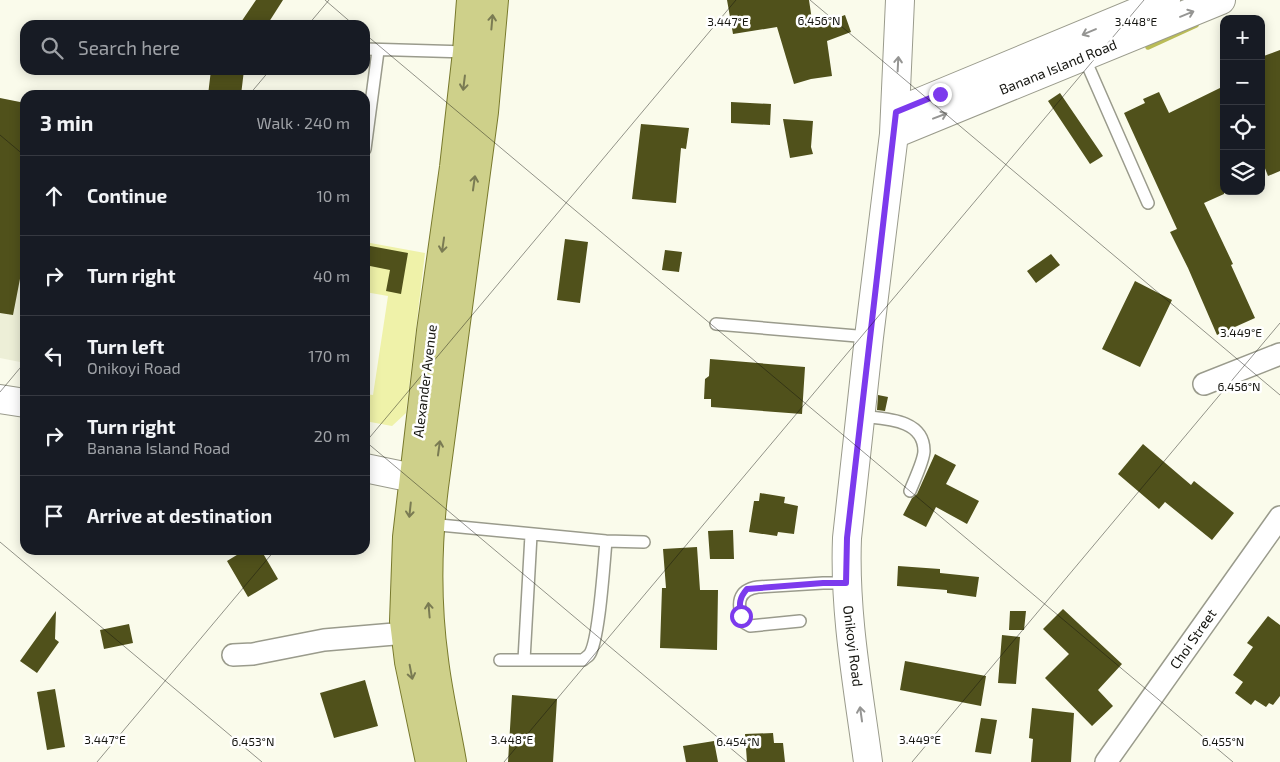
<!DOCTYPE html>
<html lang="en">
<head>
<meta charset="utf-8">
<style>
	:root { --surface:#171b24; --page:#20242c; --text:#f1f3f6; --muted:#9ea1a6; --line:#363941 }
	body { margin:0; font-family:"Exo 2",sans-serif; background:var(--page); color:var(--text) }
	.controls { position:absolute; right:15px; top:15px; display:grid; overflow:hidden; border-radius:10px; box-shadow:0 2px 12px #0003 }
	.controls button { width:45px; height:45px; display:grid; place-items:center; padding:0; border:0; border-bottom:1px solid var(--line); background:var(--surface); color:var(--text); font:25px sans-serif }
	.stop { position:absolute; width:15px; height:15px; margin:-11px; border:4px solid #7c3aed; border-radius:50%; background:#fff }
	.stop.end { background:#7c3aed; border-color:#fff; box-shadow:0 1px 5px #0008 }
	.list { margin:0; padding:0; list-style:none }
	h2 { display:flex; justify-content:space-between; align-items:center; height:65px; margin:0; padding:0 20px; font-size:21px }
	h2 small { font-size:16px; font-weight:400; color:var(--muted) }
	.list li { display:grid; grid-template-columns:32px 1fr auto; gap:15px; align-items:center; box-sizing:border-box; height:80px; padding:0 20px; border-top:1px solid var(--line) }
	.list b { display:block; font-size:19px; white-space:nowrap }
	.list p { margin:0; font-size:16px; white-space:nowrap; color:var(--muted) }
	.list em { font-size:16px; font-style:normal; color:var(--muted) }
	.icon { flex:none; width:28px; height:28px; fill:none; stroke:currentColor; stroke-width:2; stroke-linecap:round; stroke-linejoin:round }
	.map { position:relative; flex:none; width:1280px; height:762px; overflow:hidden }
	.search { position:absolute; background:var(--surface); box-shadow:0 2px 12px #0003; left:20px; top:20px; width:350px; height:55px; display:flex; align-items:center; gap:12px; box-sizing:border-box; padding:0 18px; border-radius:15px; color:var(--muted); font-size:19px }
	.panel { position:absolute; background:var(--surface); box-shadow:0 2px 12px #0003; left:20px; top:90px; width:350px; height:465px; border-radius:15px }
	.map>svg:first-child { display:block }
	.built { fill:#edefd7 }
	.green { fill:#eff2a9 }
	.lines { fill:none; stroke-linecap:round; stroke-linejoin:round }
	.stream { stroke:#babc57; stroke-width:5.5 }
	.building { fill:#50511b }
	.service-casing { stroke:#9a9b8c; stroke-width:14 }
	.minor-casing { stroke:#9a9b8c; stroke-width:24 }
	.tertiary-casing { stroke:#9a9b8c; stroke-width:30 }
	.primary-casing { stroke:#78792c; stroke-width:30 }
	.service { stroke:#fff; stroke-width:11 }
	.minor { stroke:#fff; stroke-width:21 }
	.tertiary { stroke:#fff; stroke-width:28 }
	.primary { stroke:#ced08a; stroke-width:28 }
	.oneway { stroke:#959593 }
	.oneway2 { stroke:#7a7b53 }
	.route { stroke:#7c3aed; stroke-width:6 }
	.ticks { fill:none; stroke:#14140f; stroke-width:1; stroke-opacity:0.45 }
	.labels { text-anchor:middle; stroke-width:5; stroke-linejoin:round; paint-order:stroke }
	.street-label { font-size:14px; fill:#14140f; stroke:#fff }
	.ticks-label { font-size:12px; text-anchor:middle; fill:#14140f; stroke:#fff; stroke-width:5; stroke-linejoin:round; paint-order:stroke }
</style>
</head>
<body>
<div class="map">
<svg width="1280" height="762" viewBox="0 0 1280 762">
	<rect width="100%" height="100%" fill="#fafbeb"/>
	<path class="built" d="M0,183L25,188V363L0,358Z"/>
	<path class="green" d="M365,242L425,253L406,413L392,426L365,421V394L373,395L388,296L365,292Z"/>
	<g class="lines">
		<path class="stream" d="M1148,47L1196,25"/>
	</g>
	<path class="building" d="M256,0H283L267,25H239Z
		M727,0H809L813,27L845,15L851,32L827,41L832,76L811,79L794,84L777,27L733,34Z
		M1280,50V171L1268,176L1261,158V57Z
		M211,70H244L241,95H208Z
		M1224,86V194L1204,203L1233,264L1231,265L1255,318L1217,335L1188,268L1170,232L1177,229L1124,113L1145,103L1143,99L1159,92L1169,113Z
		M1060,93L1103,156L1090,164L1048,101Z
		M0,98L25,103V253L13,315L0,313Z
		M731,102L771,104L770,125L731,123Z
		M783,119L813,121L811,147L813,154L790,158Z
		M641,124L689,128L686,149L681,148L676,203L632,199Z
		M565,239L588,242L580,303L557,300Z
		M365,245L408,253L401,294L386,291L390,270L365,265Z
		M665,250L682,252L679,272L662,270Z
		M1051,254L1060,265L1036,283L1027,271Z
		M1135,281L1172,300L1140,367L1102,349Z
		M710,359L805,367L802,414L711,407V399H704L705,379L709,376Z
		M878,395L888,397L885,411L877,410Z
		M1143,444L1191,485L1194,481L1234,513L1212,540L1165,502L1159,509L1118,474Z
		M935,454L956,465L946,484L979,501L967,524L936,507L926,527L903,515L912,498L917,494Z
		M760,493L785,497L784,503L798,506L794,534L778,532L777,536L749,532L754,501H759Z
		M733,530L734,559H710L708,531Z
		M697,547L700,590H718L717,650L660,648L662,588H666L663,549Z
		M245,550H261L278,579L248,597L227,561Z
		M898,566L940,569V573L979,577L976,597L947,593V590L897,586Z
		M1063,609L1122,664L1098,690L1113,706L1092,726L1045,678L1069,654L1043,629Z
		M56,611L55,639L59,642L37,673L20,661Z
		M1010,611H1026L1024,630H1009Z
		M1268,616L1280,625V696L1273,705L1269,703L1266,707L1255,700L1251,705L1235,693L1243,682L1233,675L1253,647L1247,643Z
		M129,624L133,643L104,649L100,630Z
		M1002,635L1020,637L1016,684L998,683Z
		M905,661L986,676L981,706L900,690Z
		M365,680L378,726L334,738L320,693Z
		M55,689L65,747L47,750L37,692Z
		M512,695L557,699L553,762H508Z
		M1032,708L1074,713L1071,762H1031L1033,739L1029,738Z
		M981,718L997,720L991,754L975,752Z
		M773,733L774,743H783L785,762H747L745,734Z
		M714,741L718,762H686L683,746Z"/>
	<g class="lines">
		<g class="service-casing">
			<path id="service" d="M365,49L467,52
				M1084,57L1148,203
				M365,149L378,51
				M716,324L869,337
				M860,416C883,419 924,418 924,451C924,460 914,481 910,491
				M429,524L606,541L644,542
				M800,621L750,626L743,622C737,604 737,590 758,587L823,583H846
				M500,660H583C585,658 587,657 589,655C599,643 604,562 606,541
				M524,660L531,535"/>
		</g>
		<g class="minor-casing">
			<path id="minor" d="M1204,384L1280,354
				M233,655L253,654L324,640L406,633
				M1106,762L1280,517"/>
		</g>
		<g class="tertiary-casing">
			<path id="tertiary" d="M896,112L1166,0
				M894,134L1221,0
				M0,399L25,403
				M365,468L413,478
				M868,762C858,687 844,613 847,538L869,337L894,134L900,0"/>
		</g>
		<g class="primary-casing">
			<path id="primary" d="M430,762L409,662L404,621L407,537L431,331L454,167L467,52L471,0
				M452,762C446,728 438,694 434,660C426,602 427,544 434,487L484,112L494,0"/>
		</g>
		<use href="#service" class="service"/>
		<use href="#minor" class="minor"/>
		<use href="#tertiary" class="tertiary"/>
		<use href="#primary" class="primary"/>
	</g>
	<defs><path id="oneway-shaft" d="M-6 0H5M1.5-3L5.5 0L1.5 3" fill="none" stroke-width="1.6" stroke-linecap="round" stroke-linejoin="round" transform="scale(1.25)"/></defs>
	<g class="oneway">
		<use href="#oneway-shaft" transform="translate(1187 14) rotate(-22)"/>
		<use href="#oneway-shaft" transform="translate(1089 32) rotate(157)"/>
		<use href="#oneway-shaft" transform="translate(898 64) rotate(-87)"/>
		<use href="#oneway-shaft" transform="translate(940 116) rotate(-21)"/>
		<use href="#oneway-shaft" transform="translate(861 714) rotate(-98)"/>
	</g>
	<g class="oneway2">
		<use href="#oneway-shaft" transform="translate(492 22) rotate(-85)"/>
		<use href="#oneway-shaft" transform="translate(464 83) rotate(97)"/>
		<use href="#oneway-shaft" transform="translate(474 183) rotate(-82)"/>
		<use href="#oneway-shaft" transform="translate(443 245) rotate(98)"/>
		<use href="#oneway-shaft" transform="translate(439 448) rotate(-82)"/>
		<use href="#oneway-shaft" transform="translate(410 510) rotate(96)"/>
		<use href="#oneway-shaft" transform="translate(429 610) rotate(-95)"/>
		<use href="#oneway-shaft" transform="translate(411 672) rotate(79)"/>
	</g>
	<g class="lines">
		<path class="route" d="M741,616C739,604 739,598 747,589L823,583H846L847,538L896,112L940,94"/>
	</g>
	<path class="ticks" d="M325,0L354,25M810,0L1280,395M308,25L329,0M365,34L1233,762M249,95L270,70M0,135L25,156M0,392L25,362M365,441L747,762M365,443L736,0M0,542L262,762M97,762L275,550M504,762L1144,0M912,762L1280,323"/>
	<g class="labels">
		<g class="street-label">
			<text transform="translate(1058 67) rotate(-22)" y="5">Banana Island Road</text>
			<text transform="translate(425 381) rotate(-83)" y="5">Alexander Avenue</text>
			<text transform="translate(1193 639) rotate(-55)" y="5">Choi Street</text>
			<text transform="translate(853 646) rotate(83)" y="5">Onikoyi Road</text>
		</g>
	</g>
	<g class="ticks-label">
		<text x="819" y="25">6.456°N</text>
		<text x="728" y="26">3.447°E</text>
		<text x="1136" y="26">3.448°E</text>
		<text x="1241" y="337">3.449°E</text>
		<text x="1239" y="391">6.456°N</text>
		<text x="105" y="744">3.447°E</text>
		<text x="512" y="744">3.448°E</text>
		<text x="920" y="744">3.449°E</text>
		<text x="253" y="746">6.453°N</text>
		<text x="738" y="746">6.454°N</text>
		<text x="1223" y="746">6.455°N</text>
	</g>
</svg>
<div class="controls">
<button>+</button>
<button>−</button>
<button><svg class="icon" aria-label="locate" viewBox="0 0 24 24"><circle cx="12" cy="12" r="6"/><path d="M12 2v4M12 18v4M2 12h4M18 12h4"/></svg></button>
<button><svg class="icon" aria-label="layers" viewBox="0 0 24 24"><path d="M12 4l9 5-9 5-9-5zM3 14l9 5 9-5"/></svg></button>
</div>
<div class="stop" style="left:741px;top:616px"></div>
<div class="stop end" style="left:940px;top:94px"></div>
<div class="search"><svg class="icon" aria-label="search" viewBox="0 0 24 24"><circle cx="10" cy="10" r="6"/><path d="M15 15l6 6"/></svg>Search here</div>
<section class="panel">
<h2>3 min<small>Walk · 240 m</small></h2>
<ul class="list">
<li><svg class="icon" aria-label="ahead" viewBox="0 0 24 24"><path d="M12 20V5M6 11l6-6 6 6"/></svg><div><b>Continue</b></div><em>10 m</em></li>
<li><svg class="icon" aria-label="right" viewBox="0 0 24 24"><path d="M7 20v-9h11M14 6l5 5-5 5"/></svg><div><b>Turn right</b></div><em>40 m</em></li>
<li><svg class="icon" aria-label="left" viewBox="0 0 24 24"><path d="M17 20v-9H6M10 6l-5 5 5 5"/></svg><div><b>Turn left</b><p>Onikoyi Road</p></div><em>170 m</em></li>
<li><svg class="icon" aria-label="right" viewBox="0 0 24 24"><path d="M7 20v-9h11M14 6l5 5-5 5"/></svg><div><b>Turn right</b><p>Banana Island Road</p></div><em>20 m</em></li>
<li><svg class="icon" aria-label="arrive" viewBox="0 0 24 24"><path d="M6 21V4h12l-3 4 3 4H6"/></svg><div><b>Arrive at destination</b></div></li>
</ul>
</section>
</div>
</body>
</html>
